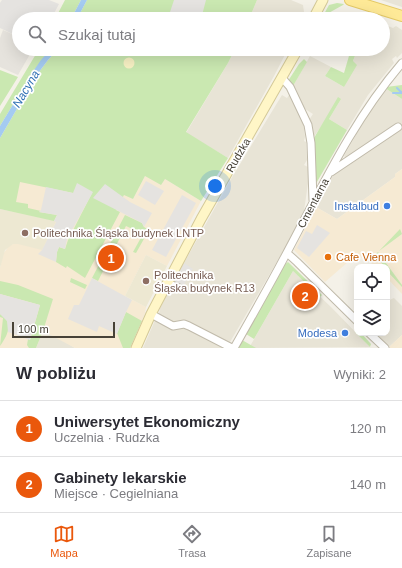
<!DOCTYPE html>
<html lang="pl">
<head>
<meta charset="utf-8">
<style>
	:root { --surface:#fff; --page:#f2f2f3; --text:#2b2b33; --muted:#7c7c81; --line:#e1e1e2; --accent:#ea580c }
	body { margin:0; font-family:Helvetica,sans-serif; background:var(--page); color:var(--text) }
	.controls { position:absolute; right:12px; bottom:12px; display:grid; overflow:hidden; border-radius:8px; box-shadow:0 4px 16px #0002 }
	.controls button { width:36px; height:36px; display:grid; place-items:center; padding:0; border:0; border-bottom:1px solid var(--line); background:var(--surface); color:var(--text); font:20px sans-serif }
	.scale { position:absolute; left:12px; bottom:10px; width:103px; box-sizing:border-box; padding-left:4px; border:2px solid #474237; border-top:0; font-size:11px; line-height:14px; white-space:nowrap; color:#474237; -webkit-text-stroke:3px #fff; paint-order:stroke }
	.you { position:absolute; left:215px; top:186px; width:14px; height:14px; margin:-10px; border:3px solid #fff; border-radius:50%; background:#1a73e8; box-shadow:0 0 0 6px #1a73e833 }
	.badge { display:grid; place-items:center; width:26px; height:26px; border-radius:50%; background:var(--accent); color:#fff; font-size:13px; font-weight:700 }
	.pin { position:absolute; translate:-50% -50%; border:2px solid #fff; box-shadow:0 1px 4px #0006 }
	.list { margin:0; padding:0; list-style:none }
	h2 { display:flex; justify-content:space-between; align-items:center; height:52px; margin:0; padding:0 16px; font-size:17px }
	h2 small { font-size:13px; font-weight:400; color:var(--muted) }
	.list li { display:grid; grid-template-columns:26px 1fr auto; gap:12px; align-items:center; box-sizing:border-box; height:56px; padding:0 16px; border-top:1px solid var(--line) }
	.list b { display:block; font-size:15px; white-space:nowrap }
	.list p { margin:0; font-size:13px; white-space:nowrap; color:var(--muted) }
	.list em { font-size:13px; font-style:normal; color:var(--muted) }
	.icon { flex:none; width:22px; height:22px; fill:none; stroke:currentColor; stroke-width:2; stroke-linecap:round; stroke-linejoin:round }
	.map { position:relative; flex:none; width:402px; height:348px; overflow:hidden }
	.search { position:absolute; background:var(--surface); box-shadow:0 4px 16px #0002; left:12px; right:12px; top:12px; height:44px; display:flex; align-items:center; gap:10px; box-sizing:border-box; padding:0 14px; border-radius:22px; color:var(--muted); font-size:15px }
	.sheet { height:164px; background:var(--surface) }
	nav { display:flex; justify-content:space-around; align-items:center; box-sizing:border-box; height:56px; border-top:1px solid var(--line); background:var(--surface); font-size:11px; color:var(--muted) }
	nav a { display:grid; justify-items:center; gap:2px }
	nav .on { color:var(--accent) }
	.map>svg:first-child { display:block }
	.residential { fill:#e8e4d6 }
	.commercial { fill:#f6ead3 }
	.industrial { fill:#e6e3dd }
	.education { fill:#ede8d2 }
	.green { fill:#cae8b1 }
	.sand { fill:#f8f1c4 }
	.parking { fill:#e5e3e0 }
	.water { fill:#a4cbf1 }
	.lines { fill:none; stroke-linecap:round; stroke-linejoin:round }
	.stream { stroke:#a4cbf1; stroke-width:2 }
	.street-casing { stroke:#c0baaa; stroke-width:9 }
	.secondary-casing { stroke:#d4c998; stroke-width:11 }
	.primary-casing { stroke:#e4c966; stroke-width:12 }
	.street { stroke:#fff; stroke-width:7 }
	.secondary { stroke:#fff6c7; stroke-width:9 }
	.primary { stroke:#fee997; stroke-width:10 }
	.shop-dot { fill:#3f7fe0; stroke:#fff; stroke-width:1.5 }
	.education-dot { fill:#8d6e63; stroke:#fff; stroke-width:1.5 }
	.food-dot { fill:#e8710a; stroke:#fff; stroke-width:1.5 }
	.labels { text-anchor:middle; stroke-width:3.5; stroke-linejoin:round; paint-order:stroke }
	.street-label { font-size:11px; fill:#474237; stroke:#fff }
	.shop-label { font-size:11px; fill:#366cbe; stroke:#fff; text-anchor:end }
	.education-label { font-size:11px; fill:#785e54; stroke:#fff; text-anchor:start }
	.food-label { font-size:11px; fill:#c56008; stroke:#fff; text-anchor:start }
	.water-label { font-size:12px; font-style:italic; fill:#2f70b4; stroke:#fff }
</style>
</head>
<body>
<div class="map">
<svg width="402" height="348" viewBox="0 0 402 348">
	<rect width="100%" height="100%" fill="#f4f1e8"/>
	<path class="residential" d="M257,0H291L303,5L304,12L303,19H249Z
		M379,0H402V7L381,0Z
		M383,24L393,28L396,26L402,30V53L397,58L396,56L392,59L394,63L368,95L347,130L329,119L341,99L313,138L309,120L313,114L305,109L293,86L310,56L331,67L325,76L344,87L356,53L363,49H383Z
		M235,49H288L274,76L228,158L186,133L228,63Z
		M385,88L402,99V169L395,174V177L337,219L316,207L335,172L348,159L344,156L356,135L354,134Z
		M290,94L303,120L305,137L304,141L306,142L307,160L304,165L308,167V183L304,211L288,243L230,342L216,336L208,331L206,333L184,320L180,322H177L174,325L159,315L160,308L170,288L231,179L282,95L287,98Z
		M293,271L331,307L370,347L249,348Z
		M394,298L402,306V335L389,347L375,333H387V301Z
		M156,318L182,327L226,348H143Z
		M43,331L59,338L75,348H36Z"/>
	<path class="commercial" d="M402,169V294L387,278V267H375L371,263L356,255L325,282L294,250L316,207L337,219L395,177V174Z
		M19,173L93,193L68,240L125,194L133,199L145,176L165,179L201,201L167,266L146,255L125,296L146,307L145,313L130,348H75L43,331L36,348H0V268L3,254L9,246L13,244H18L56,221L12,212Z
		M402,335V348H390L389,347Z"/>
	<path class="industrial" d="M3,30L19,37V49H33L18,75L0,67V38Z"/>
	<path class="education" d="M0,209L56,221L42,250L18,244H13L5,250L0,268Z
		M146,255L167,266L146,307L125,296Z"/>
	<path class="green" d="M65,0H81L71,19H55Z
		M87,0H257L249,19H77Z
		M337,3L344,4L343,5L325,15L324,14L329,5Z
		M39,49H51L32,73L0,126V114Z
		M58,49H235L228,63L186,132L228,158L201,201L165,179L161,185L145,176L133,199L124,195L116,210L120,212L85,278L67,266L66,268L56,262L57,252L59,247L65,249L68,240L92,193H73L20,182L16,202L28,204V208L41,211L39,212L57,215L54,221L0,209V138L36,76L48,60Z
		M351,49H363L356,53L353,61L357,65L344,87L325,76L331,67L344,73Z
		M304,59L307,62L293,86L305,110L304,111L288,81L299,64Z
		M0,70L18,77L0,106Z
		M402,85V99L385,88L386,87Z
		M338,97L341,99L329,119L347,130L314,187V138Z
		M125,215L142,223L144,227L149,230L136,253L133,252L143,234L126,226L98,281L92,278Z
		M400,229L402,234L379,251Z
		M378,252L402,285V287L387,271V267H384L376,254Z
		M288,262L322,295L320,297L293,271L254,339L246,334L284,265Z
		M71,278L87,285L85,289L70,282Z
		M0,281L18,285L53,299L43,331L36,348H29L27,345L28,339L30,340L40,305L0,294Z
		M126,312L142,321L130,348H123L117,333Z
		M0,314C14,322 8,335 0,346L3,318L0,317Z
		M357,331V333H361L371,344L370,347L355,332Z
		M242,340L256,348H238Z"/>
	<path class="sand" d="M123.5 63a5.5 5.5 0 1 1 11 0a5.5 5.5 0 1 1-11 0Z"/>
	<path class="parking" d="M2,0H49L59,4L51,19H19V37L0,28V3Z
		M174,0H206L201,19L174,18L176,14L170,12Z
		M146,181L164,191L155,205L138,195Z
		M77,183L93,192L67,239L65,249L59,247L57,252L56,262L38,254L42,250L56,222L54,221L57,215L39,212L41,210L46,187L73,193Z
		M105,184L130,202L152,213L144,227L142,223L93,198Z
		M182,195L196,203L166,257L152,250Z
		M317,225L330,233L309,257L297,248L306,231L312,234Z
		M184,263L193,269L182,288L173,283Z
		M92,278L132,300L126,312L117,334L99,326L97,332L68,319L74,305H79Z
		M0,294L40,305L30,340L8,332L7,321L0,314Z"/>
	<path class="water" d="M81,0H87L77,19H71Z
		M51,49H58L48,60L36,76L0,138V126L32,73L41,60Z"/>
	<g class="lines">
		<path class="stream" d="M397,88L402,93
			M393,93H402"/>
		<g class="street-casing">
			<path id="street" d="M282,78L290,87L308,125L311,143L313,200
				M331,172L398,127
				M287,253L297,262L357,321
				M167,283L179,288
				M151,314L173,326L184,324L189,326L232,348
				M369,333L385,348
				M234,348C251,318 268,288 284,258C320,191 352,121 402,63"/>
		</g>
		<g class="secondary-casing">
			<path id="secondary" d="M313,19L323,0
				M136,348L151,314L201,219L298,49"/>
		</g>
		<g class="primary-casing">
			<path id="primary" d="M350,0L402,16"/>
		</g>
		<use href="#street" class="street"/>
		<use href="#secondary" class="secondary"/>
		<use href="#primary" class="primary"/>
	</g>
	<g class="shop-dot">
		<circle cx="387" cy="206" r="4"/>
		<circle cx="345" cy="333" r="4"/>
	</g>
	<g class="education-dot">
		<circle cx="25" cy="233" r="4"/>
		<circle cx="146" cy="281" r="4"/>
	</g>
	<circle class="food-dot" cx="328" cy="257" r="4"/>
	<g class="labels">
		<g class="street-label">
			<text transform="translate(238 155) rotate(-60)" y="4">Rudzka</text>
			<text transform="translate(313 203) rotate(-62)" y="4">Cmentarna</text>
		</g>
		<g class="shop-label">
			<text x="379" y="210">Instalbud</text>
			<text x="337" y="337">Modesa</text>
		</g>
		<g class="education-label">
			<text x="33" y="237">Politechnika Śląska budynek LNTP</text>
			<text x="154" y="279">Politechnika<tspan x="154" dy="13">Śląska budynek R13</tspan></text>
		</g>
		<g class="food-label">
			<text x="336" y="261">Cafe Vienna</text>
		</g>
		<g class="water-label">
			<text transform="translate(26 89) rotate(-59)" y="4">Nacyna</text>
		</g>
	</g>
</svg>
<div class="controls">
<button><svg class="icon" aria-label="locate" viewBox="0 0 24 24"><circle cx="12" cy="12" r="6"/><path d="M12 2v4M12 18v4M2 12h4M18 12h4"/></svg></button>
<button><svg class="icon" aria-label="layers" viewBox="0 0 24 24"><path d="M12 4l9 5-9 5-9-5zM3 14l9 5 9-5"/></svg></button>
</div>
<div class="scale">100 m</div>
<div class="you"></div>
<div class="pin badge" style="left:111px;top:258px">1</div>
<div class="pin badge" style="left:305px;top:296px">2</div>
<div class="search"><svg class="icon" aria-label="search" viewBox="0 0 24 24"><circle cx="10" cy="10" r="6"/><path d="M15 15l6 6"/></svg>Szukaj tutaj</div>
</div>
<section class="sheet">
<h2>W pobliżu<small>Wyniki: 2</small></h2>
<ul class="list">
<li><span class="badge">1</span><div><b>Uniwersytet Ekonomiczny</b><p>Uczelnia · Rudzka</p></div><em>120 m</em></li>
<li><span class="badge">2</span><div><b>Gabinety lekarskie</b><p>Miejsce · Cegielniana</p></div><em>140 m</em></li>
</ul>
</section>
<nav>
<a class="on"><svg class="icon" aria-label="map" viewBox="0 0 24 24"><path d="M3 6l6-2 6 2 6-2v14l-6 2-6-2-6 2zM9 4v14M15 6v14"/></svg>Mapa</a>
<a><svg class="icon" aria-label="directions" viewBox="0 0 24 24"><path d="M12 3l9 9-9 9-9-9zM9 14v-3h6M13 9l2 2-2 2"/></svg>Trasa</a>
<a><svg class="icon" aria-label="saved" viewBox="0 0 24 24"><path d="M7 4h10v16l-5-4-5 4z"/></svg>Zapisane</a>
</nav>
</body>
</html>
